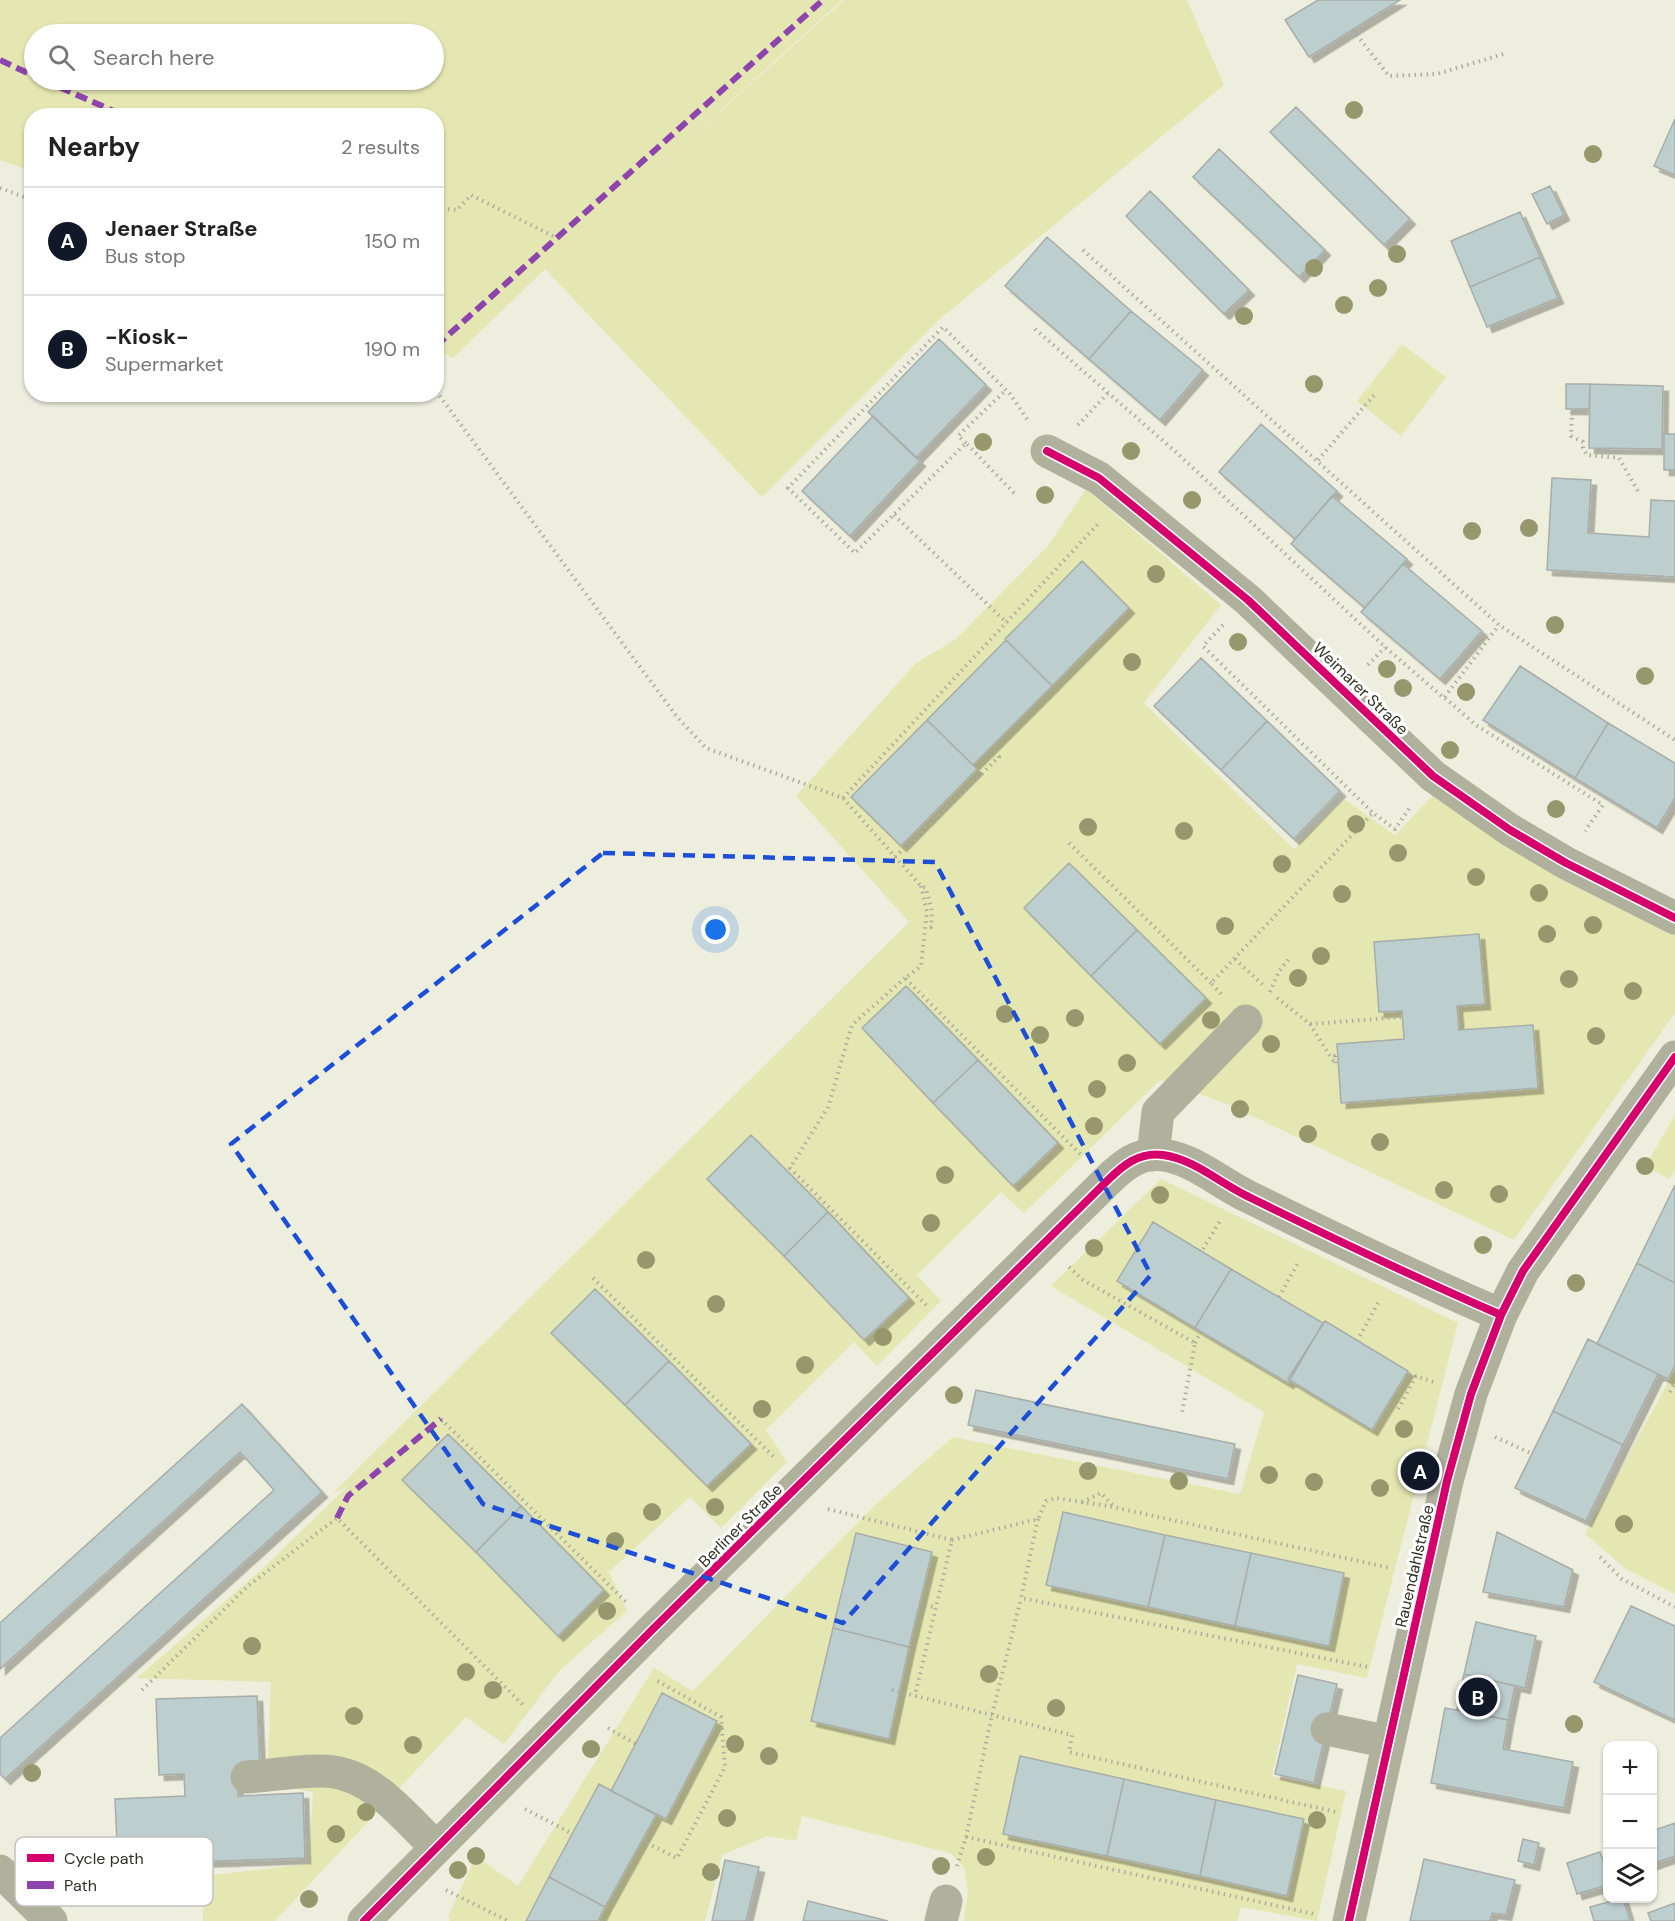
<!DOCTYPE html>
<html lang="en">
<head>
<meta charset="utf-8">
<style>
	:root { --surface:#fff; --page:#f6f6f6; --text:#222; --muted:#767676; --line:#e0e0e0; --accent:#111827 }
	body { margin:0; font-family:"DM Sans",sans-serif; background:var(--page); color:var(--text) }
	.controls { position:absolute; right:18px; bottom:18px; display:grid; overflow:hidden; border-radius:12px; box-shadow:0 2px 4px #0004 }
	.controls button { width:54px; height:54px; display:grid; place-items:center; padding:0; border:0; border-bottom:2px solid var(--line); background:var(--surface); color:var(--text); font:30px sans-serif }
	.you { position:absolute; left:716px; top:930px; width:21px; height:21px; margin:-15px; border:4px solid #fff; border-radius:50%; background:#1a73e8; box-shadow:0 0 0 9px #1a73e833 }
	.badge { display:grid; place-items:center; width:39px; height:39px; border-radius:50%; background:var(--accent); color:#fff; font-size:20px; font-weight:700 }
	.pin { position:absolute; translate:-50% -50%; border:3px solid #fff; box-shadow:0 2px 6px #0006 }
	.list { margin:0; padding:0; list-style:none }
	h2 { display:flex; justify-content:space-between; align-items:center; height:78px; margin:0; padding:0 24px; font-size:26px }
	h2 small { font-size:20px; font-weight:400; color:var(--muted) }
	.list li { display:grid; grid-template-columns:39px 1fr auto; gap:18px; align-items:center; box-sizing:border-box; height:108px; padding:0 24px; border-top:2px solid var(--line) }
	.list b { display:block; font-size:22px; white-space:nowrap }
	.list p { margin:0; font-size:20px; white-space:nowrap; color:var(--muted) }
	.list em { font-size:20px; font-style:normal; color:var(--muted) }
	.icon { flex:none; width:33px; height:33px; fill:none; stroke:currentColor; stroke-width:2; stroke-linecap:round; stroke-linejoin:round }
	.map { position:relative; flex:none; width:1675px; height:1921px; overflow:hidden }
	.search { position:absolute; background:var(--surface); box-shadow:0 2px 4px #0004; left:24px; top:24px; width:420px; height:66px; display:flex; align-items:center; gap:15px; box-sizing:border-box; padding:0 21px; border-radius:33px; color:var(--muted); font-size:22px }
	.panel { position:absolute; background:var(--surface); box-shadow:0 2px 4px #0004; left:24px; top:108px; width:420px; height:294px; border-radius:24px }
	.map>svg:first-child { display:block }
	.green { fill:#e5e7b2; fill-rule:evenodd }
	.building { fill:#bdcecf; stroke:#a7ada8; stroke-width:1.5; filter:url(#shadow) }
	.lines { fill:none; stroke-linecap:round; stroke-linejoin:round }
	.path { stroke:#acad9d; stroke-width:4; stroke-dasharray:1.5 4.5; stroke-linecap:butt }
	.minor { stroke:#b0b19d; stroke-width:33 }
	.quiet { stroke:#8e44ad; stroke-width:6; stroke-dasharray:12 6; stroke-linecap:butt }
	.cycleway-casing { stroke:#fff; stroke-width:11 }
	.cycleway { stroke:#d6006c; stroke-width:8 }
	.tree { fill:#96976c }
	.marked { fill:none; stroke:#1d4ed8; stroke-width:4.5; stroke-dasharray:12 8; stroke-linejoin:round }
	.labels { text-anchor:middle; stroke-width:6; stroke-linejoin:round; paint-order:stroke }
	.street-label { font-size:16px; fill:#2f3023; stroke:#fff }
	.key { fill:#fff; stroke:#c1c1bd; stroke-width:1.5 }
	.key-label { font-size:16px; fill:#2f3023 }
</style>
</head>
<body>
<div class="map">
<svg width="1675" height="1921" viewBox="0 0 1675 1921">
	<defs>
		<filter id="shadow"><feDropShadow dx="5.5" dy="5.5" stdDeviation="0" flood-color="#0004"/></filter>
	</defs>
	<rect width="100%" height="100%" fill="#edeedd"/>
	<path class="green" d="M0,0H842L636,187L844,0H1187L1224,85L941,318L762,497L545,269L453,358L437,349L436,116H32L31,171L0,160ZM34,34H434V80H34Z
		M1402,344L1446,377L1401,436L1357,401Z
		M1086,489L1221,605L1144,703L1294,849L1344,799L1395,835L1439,789L1675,935V1013L1514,1240L1227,1104L1160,1080L1024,1213L1001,1192L917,1275L941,1301L877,1366L854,1342L766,1430L787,1462L721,1528L690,1497L609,1572L627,1611L559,1671L504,1744L466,1717L275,1921H203V1876L309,1864L313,1792L267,1784L271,1682L137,1678L261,1570L347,1487L332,1494L909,922L796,796L916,663L956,639L1048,546Z
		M1675,1115V1170L1669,1179L1645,1166Z
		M1161,1179L1458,1323L1367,1678L1297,1664L1272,1776L1346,1791L1317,1921L1241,1907L1237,1921H964L968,1891L964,1867L950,1853L802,1816L796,1841L767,1836L722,1855L705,1921H450L448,1917L476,1856L518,1886L654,1668L693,1691L875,1505L953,1437L1240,1494L1264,1412L1051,1286Z
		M1675,1370V1594L1626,1569L1585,1534Z"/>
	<path class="building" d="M1318,0H1400L1309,57L1285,20Z
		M1296,107L1410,219L1384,245L1270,132Z
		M1675,119V175L1654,166Z
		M1219,149L1325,250L1299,277L1193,177Z
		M1550,186L1564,215L1547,224L1532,194Z
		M1150,191L1249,290L1224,314L1126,216Z
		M1520,212L1540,257L1470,287L1451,241Z
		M1047,237L1131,311L1089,359L1005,286Z
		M1540,257L1558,298L1487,327L1470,287Z
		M1131,311L1203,370L1160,420L1089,359Z
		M939,339L986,385L916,458L868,412Z
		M1566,384H1590L1589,409H1566Z
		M1590,384L1663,386L1662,449L1589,448Z
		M873,416L920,461L850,536L802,491Z
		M1261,424L1337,491L1295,539L1219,472Z
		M1664,434H1675V470H1664Z
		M1552,478L1591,480L1588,533L1649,537L1651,500L1675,501V577L1547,570Z
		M1332,496L1407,559L1365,608L1291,544Z
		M1082,561L1129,608L1052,686L1005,639Z
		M1403,564L1482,631L1440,679L1361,612Z
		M1006,640L1052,686L973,765L927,720Z
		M1201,658L1267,721L1221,770L1154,706Z
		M1520,666L1608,723L1575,778L1483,720Z
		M927,720L977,769L901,846L851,797Z
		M1267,721L1340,791L1294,839L1221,770Z
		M1608,723L1675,763V798L1657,828L1575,778Z
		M1069,863L1137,930L1091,976L1024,908Z
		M1137,930L1206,998L1160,1044L1091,976Z
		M1479,934L1485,1004L1457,1006L1459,1030L1533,1025L1538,1088L1341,1103L1337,1044L1404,1039L1402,1011L1379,1012L1374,942Z
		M906,986L978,1060L933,1103L862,1028Z
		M978,1060L1058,1143L1013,1186L933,1103Z
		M751,1135L828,1212L784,1256L707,1179Z
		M1675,1185V1283L1637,1263Z
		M828,1212L909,1298L864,1340L784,1256Z
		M1153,1222L1231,1269L1195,1328L1117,1281Z
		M1637,1263L1675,1283V1365L1668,1379L1597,1344Z
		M1231,1269L1323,1323L1288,1383L1195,1328Z
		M595,1289L669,1361L625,1405L551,1333Z
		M1325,1321L1408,1371L1372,1430L1288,1379Z
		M1588,1339L1658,1374L1623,1445L1553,1411Z
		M669,1361L751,1444L707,1486L625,1405Z
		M976,1390L1235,1444L1228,1479L968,1425Z
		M242,1404L322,1492L5,1779L0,1774V1738L274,1490L240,1452L0,1669V1623Z
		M1553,1411L1623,1445L1586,1521L1515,1488Z
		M448,1434L521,1506L476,1552L402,1480Z
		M521,1506L604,1590L558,1636L476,1552Z
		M1063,1512L1165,1535L1148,1607L1046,1585Z
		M1497,1532L1573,1570L1564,1607L1483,1592Z
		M856,1533L932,1552L909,1647L833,1628Z
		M1165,1535L1251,1553L1235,1626L1148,1607Z
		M1251,1553L1344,1573L1329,1646L1235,1626Z
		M1631,1606L1675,1626V1720L1594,1682Z
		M1476,1622L1536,1636L1525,1688L1464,1674Z
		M833,1628L909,1647L889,1739L811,1721Z
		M1464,1674L1515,1686L1508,1720L1457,1709Z
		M1298,1675L1337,1684L1314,1783L1275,1774Z
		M662,1693L717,1721L666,1819L611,1791Z
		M257,1696L260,1767L237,1768L238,1796L303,1793L305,1858L118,1865L115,1799L185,1796L184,1774L159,1775L156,1699Z
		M1445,1708L1508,1720L1503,1749L1573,1762L1564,1808L1431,1783Z
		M1020,1756L1124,1779L1107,1856L1003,1834Z
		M1124,1779L1216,1800L1200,1876L1107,1856Z
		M599,1784L656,1815L605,1907L549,1877Z
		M1216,1800L1304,1819L1287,1896L1200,1876Z
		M1675,1823V1856L1652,1864V1831Z
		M1523,1839L1539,1843L1534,1865L1518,1861Z
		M1600,1852L1608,1875V1885L1577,1894L1567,1863Z
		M1424,1859L1515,1880L1506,1915L1492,1913L1490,1921H1410Z
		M725,1860L759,1867L746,1921H712Z
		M549,1877L605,1907L598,1921H526Z
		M1623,1898L1630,1921H1594L1590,1907Z
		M808,1901L888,1921H803Z
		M1675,1903V1921H1651L1648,1913Z"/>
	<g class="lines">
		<path class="path" d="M1353,30L1389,76L1437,74L1507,53
			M0,188L32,200
			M436,208L457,210L471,195L557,238
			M1083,250L1499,625L1675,740
			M1035,329L1177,453L1385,647L1444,698L1499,625
			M436,391L677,717L706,748L843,798L921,886L926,888L932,911L931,927H926
			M1572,412L1571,436L1583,442V448L1587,455L1619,458L1639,493
			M1078,425L1108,393
			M966,443L958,436L1006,390
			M1318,460L1375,394
			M1014,493L966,443L855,553L788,488L943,327L1010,394L1029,422
			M894,515L1007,623
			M1223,625L1203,646L1373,813
			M1368,665L1385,647
			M1445,698L1476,725L1603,805L1585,831
			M843,798L1098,524
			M1069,843L1211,983
			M895,857L999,757L994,750
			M921,886L927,911L921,966L905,978L1081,1155
			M1235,959L1265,987
			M905,978L852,1025L828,1107L790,1168L929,1308
			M1270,992L1279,971L1290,958
			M1221,994L1211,983L1373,813L1395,829L1411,806
			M1277,998L1310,1024L1335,1064
			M1310,1024L1402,1017
			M1335,1063V1056H1338
			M1203,1249L1220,1221
			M1069,1267L1083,1280L1195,1343L1182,1413
			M593,1278L776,1459
			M1279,1297L1299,1261
			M1357,1341L1380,1299
			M1195,1343L1199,1335
			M1409,1374L1437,1383
			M1670,1392L1675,1383
			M1398,1409L1416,1376
			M441,1419L628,1604
			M1495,1437L1533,1454
			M1082,1502L1101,1493L1114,1507
			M828,1509L952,1540L915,1695
			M1038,1519L1021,1598L1368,1667
			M952,1540L1038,1519L1046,1501L1056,1498L1108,1506L1391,1568
			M1600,1557L1622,1579L1675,1607
			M919,1605L936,1607
			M142,1690L248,1586L337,1518L525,1707
			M892,1690L1072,1735L1069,1752L1336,1812
			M608,1728L636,1744
			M525,1809L573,1834
			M966,1837L1314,1914
			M647,1843L677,1858L725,1767L721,1717L654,1679
			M957,1866L966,1837L992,1715L1021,1598
			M446,1890L508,1921"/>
		<path class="minor" d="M1047,451L1099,478L1248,600L1433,776L1510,830L1566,863L1675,918
			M1153,1155L1158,1112L1246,1021
			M1327,1729L1389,1742
			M247,1777C272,1776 311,1768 334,1772C376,1778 407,1820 436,1847
			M0,1871L51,1921
			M364,1921L653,1629L1107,1181C1123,1165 1139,1152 1163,1155C1194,1159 1221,1184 1249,1197C1332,1238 1416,1278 1501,1315
			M941,1921L946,1901
			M1349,1921L1447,1481L1471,1394L1501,1315L1523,1271L1675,1057"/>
		<path class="quiet" d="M0,60L34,76
			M43,80L125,116
			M436,346L823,0
			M337,1518L348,1496L441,1419"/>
		<g class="cycleway-casing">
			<path id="cycleway" d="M1047,451L1099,478L1248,600L1433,776L1510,830L1566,863L1675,918
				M364,1921L653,1629L1107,1181C1123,1165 1139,1152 1163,1155C1194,1159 1221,1184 1249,1197C1332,1238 1416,1278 1501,1315
				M1349,1921L1447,1481L1471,1394L1501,1315L1523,1271L1675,1057"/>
		</g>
		<use href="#cycleway" class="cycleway"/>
	</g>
	<g class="tree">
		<circle cx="1354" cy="110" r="9"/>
		<circle cx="1593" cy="154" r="9"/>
		<circle cx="1397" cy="254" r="9"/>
		<circle cx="1314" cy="268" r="9"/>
		<circle cx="1378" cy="288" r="9"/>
		<circle cx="1344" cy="305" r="9"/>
		<circle cx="1244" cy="316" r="9"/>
		<circle cx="1314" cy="384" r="9"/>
		<circle cx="983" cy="442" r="9"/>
		<circle cx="1131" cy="451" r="9"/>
		<circle cx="1045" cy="495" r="9"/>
		<circle cx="1192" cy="500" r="9"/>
		<circle cx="1529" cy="528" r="9"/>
		<circle cx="1472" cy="531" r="9"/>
		<circle cx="1156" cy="574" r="9"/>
		<circle cx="1555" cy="625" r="9"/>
		<circle cx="1238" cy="642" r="9"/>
		<circle cx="1132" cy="662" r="9"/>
		<circle cx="1387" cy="669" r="9"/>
		<circle cx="1645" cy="676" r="9"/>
		<circle cx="1403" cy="688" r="9"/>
		<circle cx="1466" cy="692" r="9"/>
		<circle cx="1450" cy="750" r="9"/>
		<circle cx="1556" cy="809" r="9"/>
		<circle cx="1356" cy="824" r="9"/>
		<circle cx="1088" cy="827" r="9"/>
		<circle cx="1184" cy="831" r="9"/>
		<circle cx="1398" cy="853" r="9"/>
		<circle cx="1282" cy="864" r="9"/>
		<circle cx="1476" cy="877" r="9"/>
		<circle cx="1539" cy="893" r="9"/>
		<circle cx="1342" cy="894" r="9"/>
		<circle cx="1593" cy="925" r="9"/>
		<circle cx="1225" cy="926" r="9"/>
		<circle cx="1547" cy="934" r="9"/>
		<circle cx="1321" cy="956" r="9"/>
		<circle cx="1298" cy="978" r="9"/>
		<circle cx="1569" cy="979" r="9"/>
		<circle cx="1633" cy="991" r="9"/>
		<circle cx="1005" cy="1014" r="9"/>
		<circle cx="1075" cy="1018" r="9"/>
		<circle cx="1211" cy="1020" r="9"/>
		<circle cx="1040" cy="1035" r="9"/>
		<circle cx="1596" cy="1036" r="9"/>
		<circle cx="1271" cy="1044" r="9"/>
		<circle cx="1127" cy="1063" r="9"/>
		<circle cx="1097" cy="1089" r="9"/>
		<circle cx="1240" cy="1109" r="9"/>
		<circle cx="1094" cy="1126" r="9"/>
		<circle cx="1308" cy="1134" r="9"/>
		<circle cx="1380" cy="1142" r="9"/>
		<circle cx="1645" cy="1166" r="9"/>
		<circle cx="945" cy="1175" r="9"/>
		<circle cx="1444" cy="1190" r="9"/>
		<circle cx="1499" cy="1194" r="9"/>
		<circle cx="1160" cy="1195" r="9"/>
		<circle cx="931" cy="1223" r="9"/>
		<circle cx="1483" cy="1245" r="9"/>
		<circle cx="1094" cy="1248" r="9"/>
		<circle cx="646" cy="1260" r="9"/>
		<circle cx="1576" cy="1283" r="9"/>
		<circle cx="716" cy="1304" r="9"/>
		<circle cx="883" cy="1337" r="9"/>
		<circle cx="805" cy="1365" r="9"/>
		<circle cx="954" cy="1395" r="9"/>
		<circle cx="762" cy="1409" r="9"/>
		<circle cx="1404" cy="1429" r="9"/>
		<circle cx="1088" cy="1471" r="9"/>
		<circle cx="1269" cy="1475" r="9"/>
		<circle cx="1179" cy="1481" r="9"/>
		<circle cx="1314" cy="1482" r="9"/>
		<circle cx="1380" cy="1488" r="9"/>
		<circle cx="715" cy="1507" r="9"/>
		<circle cx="652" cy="1512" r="9"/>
		<circle cx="1624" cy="1524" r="9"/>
		<circle cx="615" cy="1541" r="9"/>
		<circle cx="607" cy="1611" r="9"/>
		<circle cx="252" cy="1646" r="9"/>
		<circle cx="466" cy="1672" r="9"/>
		<circle cx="989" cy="1674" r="9"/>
		<circle cx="493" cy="1690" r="9"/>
		<circle cx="1056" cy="1708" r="9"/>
		<circle cx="354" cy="1716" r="9"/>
		<circle cx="1574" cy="1724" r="9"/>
		<circle cx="735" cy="1744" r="9"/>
		<circle cx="413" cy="1745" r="9"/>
		<circle cx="591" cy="1749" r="9"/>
		<circle cx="769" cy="1756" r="9"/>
		<circle cx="32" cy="1773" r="9"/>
		<circle cx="366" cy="1812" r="9"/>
		<circle cx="727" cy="1818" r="9"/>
		<circle cx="1317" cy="1820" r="9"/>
		<circle cx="336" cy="1834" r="9"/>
		<circle cx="476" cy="1856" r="9"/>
		<circle cx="986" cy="1857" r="9"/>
		<circle cx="941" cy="1866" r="9"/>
		<circle cx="458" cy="1870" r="9"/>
		<circle cx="711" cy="1872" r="9"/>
		<circle cx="309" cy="1899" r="9"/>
	</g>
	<path class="marked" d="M603,853L935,862L1151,1275L843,1623L483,1504L231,1144Z"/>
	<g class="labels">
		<g class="street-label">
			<text transform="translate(1361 688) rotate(44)" y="6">Weimarer Straße</text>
			<text transform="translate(740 1525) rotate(-45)" y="6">Berliner Straße</text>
			<text transform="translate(1414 1566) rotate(-77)" y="6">Rauendahlstraße</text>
		</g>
	</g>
	<rect x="15" y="1837" width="198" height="69" rx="9" class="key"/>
	<rect x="27" y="1854" width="27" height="8" fill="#d6006c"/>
	<rect x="27" y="1881" width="27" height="8" fill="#8e44ad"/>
	<g class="key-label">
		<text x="64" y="1864">Cycle path</text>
		<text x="64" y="1891">Path</text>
	</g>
</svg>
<div class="controls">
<button>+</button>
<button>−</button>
<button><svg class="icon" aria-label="layers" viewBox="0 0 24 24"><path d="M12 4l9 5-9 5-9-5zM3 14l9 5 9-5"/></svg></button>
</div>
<div class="you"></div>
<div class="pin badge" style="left:1420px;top:1471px">A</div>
<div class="pin badge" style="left:1478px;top:1697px">B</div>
<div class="search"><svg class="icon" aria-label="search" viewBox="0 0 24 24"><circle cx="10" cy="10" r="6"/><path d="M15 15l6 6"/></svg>Search here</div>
<section class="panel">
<h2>Nearby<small>2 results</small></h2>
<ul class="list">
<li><span class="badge">A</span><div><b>Jenaer Straße</b><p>Bus stop</p></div><em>150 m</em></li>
<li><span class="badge">B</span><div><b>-Kiosk-</b><p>Supermarket</p></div><em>190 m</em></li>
</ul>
</section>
</div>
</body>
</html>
